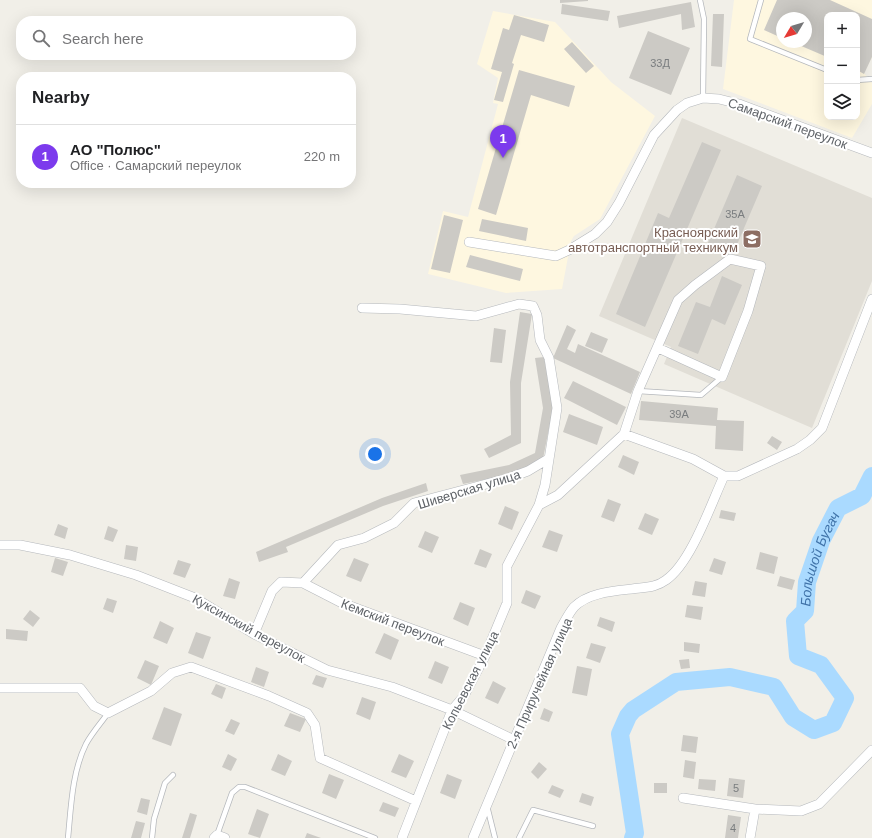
<!DOCTYPE html>
<html lang="en">
<head>
<meta charset="utf-8">
<style>
	:root { --surface:#fff; --page:#f2f2f2; --text:#202124; --muted:#757577; --line:#e0e0e0; --accent:#7c3aed }
	body { margin:0; font-family:Helvetica,sans-serif; background:var(--page); color:var(--text) }
	.controls { position:absolute; right:12px; top:12px; display:grid; overflow:hidden; border-radius:8px; box-shadow:0 4px 16px #0002 }
	.controls button { width:36px; height:36px; display:grid; place-items:center; padding:0; border:0; border-bottom:1px solid var(--line); background:var(--surface); color:var(--text); font:20px sans-serif }
	.compass { position:absolute; left:776px; top:12px; width:36px; height:36px; border-radius:50%; background:var(--surface); box-shadow:0 4px 16px #0002; rotate:232deg }
	.you { position:absolute; left:375px; top:454px; width:14px; height:14px; margin:-10px; border:3px solid #fff; border-radius:50%; background:#1a73e8; box-shadow:0 0 0 6px #1a73e833 }
	.badge { display:grid; place-items:center; width:26px; height:26px; border-radius:50%; background:var(--accent); color:#fff; font-size:13px; font-weight:700 }
	.pin { position:absolute; translate:-50% -33px; filter:drop-shadow(0 1px 2px #0008) }
	.pin::after { content:''; position:absolute; top:21px; width:14px; height:12px; background:inherit; clip-path:polygon(0 0,100% 0,50% 100%) }
	.list { margin:0; padding:0; list-style:none }
	h2 { display:flex; justify-content:space-between; align-items:center; height:52px; margin:0; padding:0 16px; font-size:17px }
	h2 small { font-size:13px; font-weight:400; color:var(--muted) }
	.list li { display:grid; grid-template-columns:26px 1fr auto; gap:12px; align-items:center; box-sizing:border-box; height:64px; padding:0 16px; border-top:1px solid var(--line) }
	.list b { display:block; font-size:15px; white-space:nowrap }
	.list p { margin:0; font-size:13px; white-space:nowrap; color:var(--muted) }
	.list em { font-size:13px; font-style:normal; color:var(--muted) }
	.icon { flex:none; width:22px; height:22px; fill:none; stroke:currentColor; stroke-width:2; stroke-linecap:round; stroke-linejoin:round }
	.map { position:relative; flex:none; width:872px; height:838px; overflow:hidden }
	.search { position:absolute; background:var(--surface); box-shadow:0 4px 16px #0002; left:16px; top:16px; width:340px; height:44px; display:flex; align-items:center; gap:10px; box-sizing:border-box; padding:0 14px; border-radius:16px; color:var(--muted); font-size:15px }
	.panel { position:absolute; background:var(--surface); box-shadow:0 4px 16px #0002; left:16px; top:72px; width:340px; height:116px; border-radius:16px }
	.map>svg:first-child { display:block }
	.commercial { fill:#fef7e0; fill-rule:evenodd }
	.education { fill:#e1ded6 }
	.lines { fill:none; stroke-linecap:round; stroke-linejoin:round }
	.river { stroke:#aadaff; stroke-width:18 }
	.building { fill:#cccac5 }
	.lane-casing { stroke:#b5b8bc; stroke-width:6 }
	.street-casing { stroke:#b5b8bc; stroke-width:10 }
	.lane { stroke:#fff; stroke-width:4.5 }
	.street { stroke:#fff; stroke-width:9 }
	.labels { text-anchor:middle; stroke-width:4; stroke-linejoin:round; paint-order:stroke }
	.number-label { font-size:11px; fill:#7a7d7f }
	.street-label { font-size:13px; fill:#5f6368; stroke:#fff }
	.education-label { font-size:13px; fill:#785e54; stroke:#fff; text-anchor:end }
	.water-label { font-size:14px; font-style:italic; fill:#4174aa; stroke:#fff }
</style>
</head>
<body>
<div class="map">
<svg width="872" height="838" viewBox="0 0 872 838">
	<rect width="100%" height="100%" fill="#f1efe8"/>
	<path class="commercial" d="M734,0H872V57L864,73L872,83V104L852,138L723,89ZM827,15H857V117H827ZM782,18H806V42H782Z
		M493,11L555,22L611,82L655,116L600,219L574,236L571,241L562,289L506,293L428,274L443,211L468,217L498,104L493,103L498,78L477,64Z"/>
	<path class="education" d="M682,118L872,198V281L812,428L664,364L671,347L599,316Z"/>
	<g class="lines">
		<path class="river" id="s1" d="M633,838L635,833L620,734L628,716L633,710L676,682L730,677L774,687L793,717L814,730L833,723L845,698L821,665L798,656L795,621L805,611L807,582L821,541L838,508L862,496L872,476"/>
	</g>
	<path class="building" d="M560,0H588V1L560,3Z
		M777,0H830L872,19V57L864,74L857,70V15H827V57L792,42H806V18H782V38L764,30Z
		M691,2L695,27L682,30L681,14L619,28L617,16Z
		M562,4L610,11L608,21L561,14Z
		M713,14H724L722,67L711,66Z
		M514,15L549,25L544,42L521,35L512,63L514,64L503,102L494,100L502,72L491,69L503,28L509,30Z
		M648,31L690,48L671,95L629,78Z
		M572,42L594,66L586,73L564,49Z
		M519,70L575,86L569,107L531,95L496,215L478,209Z
		M702,142L721,150L645,327L616,314L658,213L669,218Z
		M737,175L762,186L733,254L708,243Z
		M444,215L463,220L450,273L431,269Z
		M482,219L528,228L526,241L479,231Z
		M470,255L523,269L520,281L466,267Z
		M722,276L742,285L725,325L712,319L698,354L678,346L696,302L710,307Z
		M520,312L532,314L521,383V443L489,458L484,449L511,435L510,382Z
		M567,325L576,330L567,349L575,353L578,344L640,372L631,394L553,358Z
		M494,328L506,330L502,363L490,362Z
		M591,332L608,339L602,353L585,346Z
		M544,357L553,408L543,459L512,474L463,484L460,475L509,465L535,453L543,408L535,358Z
		M573,381L626,407L617,425L564,398Z
		M641,401L718,408L717,420L744,421L743,451L715,449L716,426L639,420Z
		M569,414L603,427L597,445L563,432Z
		M772,436L782,442L777,450L767,443Z
		M623,455L639,462L634,475L618,467Z
		M426,483L428,491L383,506L286,547L288,552L259,562L256,552L382,498Z
		M608,499L621,504L614,522L601,517Z
		M505,506L519,512L512,530L498,524Z
		M721,510L736,513L734,521L719,518Z
		M645,513L659,519L652,535L638,529Z
		M58,524L68,528L65,539L54,535Z
		M108,526L118,530L113,542L104,539Z
		M549,530L563,535L557,552L542,547Z
		M425,531L439,537L432,553L418,547Z
		M126,545L138,547L136,561L124,559Z
		M480,549L492,554L486,568L474,564Z
		M760,552L778,557L774,574L756,569Z
		M55,558L68,562L63,576L51,572Z
		M354,558L369,564L361,582L346,576Z
		M714,558L726,562L722,575L709,571Z
		M178,560L191,564L185,578L173,574Z
		M780,576L795,580L792,590L777,586Z
		M229,578L240,582L235,599L223,596Z
		M695,581L707,583L705,597L692,595Z
		M526,590L541,596L535,609L521,603Z
		M107,598L117,601L113,613L103,609Z
		M460,602L475,608L468,626L453,619Z
		M687,605L703,607L701,620L685,617Z
		M30,610L40,618L33,627L23,619Z
		M600,617L615,622L612,632L597,626Z
		M160,621L174,628L167,644L153,638Z
		M6,629L28,631L27,641L6,639Z
		M196,632L211,637L203,659L188,653Z
		M384,633L399,640L391,660L375,653Z
		M684,642L700,644L699,653L684,651Z
		M591,643L606,647L600,663L586,658Z
		M689,659L690,668L681,669L679,660Z
		M145,660L159,666L151,685L137,678Z
		M435,661L449,667L442,684L428,678Z
		M577,666L592,669L587,696L572,693Z
		M256,667L269,672L264,687L251,682Z
		M316,675L327,678L323,688L312,684Z
		M493,681L506,688L498,704L485,698Z
		M216,684L226,688L222,699L211,694Z
		M362,697L376,702L370,720L356,714Z
		M164,707L182,714L171,746L152,739Z
		M544,708L553,712L549,722L540,719Z
		M290,713L306,719L300,732L284,726Z
		M231,719L240,723L234,735L225,731Z
		M683,735L698,737L696,753L681,751Z
		M228,754L237,759L231,771L222,767Z
		M278,754L292,761L285,776L271,770Z
		M399,754L414,761L406,778L391,772Z
		M685,760L696,762L694,779L683,777Z
		M539,762L547,769L538,779L531,772Z
		M329,774L344,780L336,799L322,793Z
		M447,774L462,780L455,799L440,793Z
		M729,778L745,780L743,798L727,796Z
		M699,779L716,780L715,791L698,789Z
		M654,783H667V793H654Z
		M552,785L564,790L560,798L548,793Z
		M582,793L594,797L591,806L579,802Z
		M141,798L150,800L147,815L137,812Z
		M383,802L399,808L395,817L379,811Z
		M257,809L269,814L260,838L248,834Z
		M190,813L197,815L190,838H182Z
		M728,815L741,817L738,838H725Z
		M136,821L145,823L141,838H131Z
		M307,833L321,838H305Z"/>
	<g class="lines">
		<g class="lane-casing">
			<path id="lane" d="M700,0L704,19L703,98
				M761,0L750,39L827,70
				M857,80L872,79
				M638,391L701,395L722,377
				M487,806L495,838
				M217,835L232,793L239,787H245L375,838
				M68,838C71,807 72,772 86,744C92,733 101,723 108,713
				M152,838L154,819L165,783L173,775
				M519,838L533,810L593,826"/>
		</g>
		<g class="street-casing">
			<path id="street" d="M469,242L556,256L569,250L595,234L607,222L619,203L654,135L677,110L687,103L703,98L719,99L739,104L872,153
				M362,308L400,309L476,316L519,304L533,306L537,315L540,340L549,358L557,408L545,485L539,505
				M624,434L638,391L678,300L695,285L730,259L761,266L748,311L722,377L658,348
				M0,545H20L70,555L136,575L195,598L254,634L327,670L392,687L452,710L514,740
				M303,583L342,603L485,656
				M254,634L272,591L281,582L303,583L338,545L364,538L394,523L414,503L509,478L528,471L548,459
				M0,688H80L94,706L108,713L151,691L172,673L191,667L269,696L307,713L315,725L320,758L416,801
				M683,798L755,809
				M214,838L217,835L225,838
				M402,838L452,710L464,696L485,656L507,603V566L539,505L558,495L624,434L693,459L724,476
				M473,838L561,628C565,621 569,613 574,607C590,591 618,591 640,588C650,587 658,586 666,580C691,563 711,504 724,476H738L797,449L810,440L822,428L872,299
				M750,838L755,809L801,811L819,804L872,750"/>
		</g>
		<use href="#lane" class="lane"/>
		<use href="#street" class="street"/>
	</g>
	<defs>
		<g id="university-square" transform="scale(1)"><rect x="-9" y="-9" width="18" height="18" rx="4" fill="#8d6e63" stroke="#fff"/><path d="M0-5L7-2L0 1L-7-2ZM-4 1L0 2.5L4 1V4Q0 6-4 4Z" fill="#fff"/></g>
	</defs>
	<g fill-rule="evenodd">
		<use href="#university-square" x="752" y="239"/>
	</g>
	<g class="labels">
		<g class="number-label">
			<text x="660" y="67">33Д</text>
			<text x="735" y="218">35А</text>
			<text x="679" y="418">39А</text>
			<text x="736" y="792">5</text>
			<text x="733" y="832">4</text>
		</g>
		<g class="street-label">
			<text transform="translate(788 123) rotate(20)" y="5">Самарский переулок</text>
			<text transform="translate(469 489) rotate(-17)" y="5">Шиверская улица</text>
			<text transform="translate(393 622) rotate(21)" y="5">Кемский переулок</text>
			<text transform="translate(249 628) rotate(29)" y="5">Куксинский переулок</text>
			<text transform="translate(470 680) rotate(-63)" y="5">Копьевская улица</text>
			<text transform="translate(539 683) rotate(-66)" y="5">2-я Приручейная улица</text>
		</g>
		<g class="education-label">
			<text x="738" y="237">Красноярский<tspan x="738" dy="15">автотранспортный техникум</tspan></text>
		</g>
		<g class="water-label">
			<text dy="5" stroke="none"><textPath href="#s1" startOffset="561">Большой Бугач</textPath></text>
		</g>
	</g>
</svg>
<div class="controls">
<button>+</button>
<button>−</button>
<button><svg class="icon" aria-label="layers" viewBox="0 0 24 24"><path d="M12 4l9 5-9 5-9-5zM3 14l9 5 9-5"/></svg></button>
</div>
<svg class="compass" viewBox="-18 -18 36 36"><path d="M0-13l5 13h-10z" fill="#e53935"/><path d="M0 13l5-13h-10z" fill="#757577"/></svg>
<div class="you"></div>
<div class="pin badge" style="left:503px;top:158px">1</div>
<div class="search"><svg class="icon" aria-label="search" viewBox="0 0 24 24"><circle cx="10" cy="10" r="6"/><path d="M15 15l6 6"/></svg>Search here</div>
<section class="panel">
<h2>Nearby<small></small></h2>
<ul class="list">
<li><span class="badge">1</span><div><b>АО &quot;Полюс&quot;</b><p>Office · Самарский переулок</p></div><em>220 m</em></li>
</ul>
</section>
</div>
</body>
</html>
